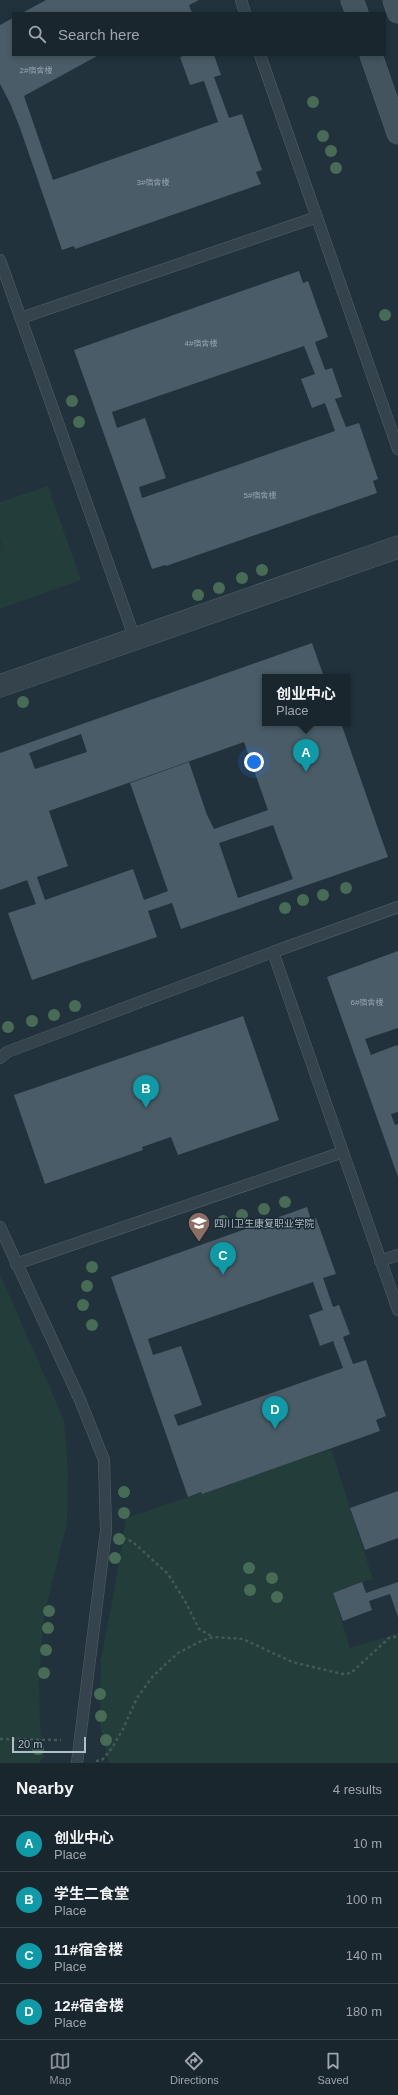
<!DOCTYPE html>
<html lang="en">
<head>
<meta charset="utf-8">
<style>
	:root { --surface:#19262d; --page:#222e35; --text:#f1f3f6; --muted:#9fa5aa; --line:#374349; --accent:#8c9099 }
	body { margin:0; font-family:Helvetica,"Noto Sans SC",sans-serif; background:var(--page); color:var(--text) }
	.scale { position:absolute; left:12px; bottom:10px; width:74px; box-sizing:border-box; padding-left:4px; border:2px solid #b0bec8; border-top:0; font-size:11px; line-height:14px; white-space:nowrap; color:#b0bec8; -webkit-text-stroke:3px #1a2831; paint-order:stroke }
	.you { position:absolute; left:254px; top:762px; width:14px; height:14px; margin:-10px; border:3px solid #fff; border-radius:50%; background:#1a73e8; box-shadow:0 0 0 6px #1a73e833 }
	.badge { display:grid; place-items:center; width:26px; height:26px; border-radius:50%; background:var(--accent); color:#fff; font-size:13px; font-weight:700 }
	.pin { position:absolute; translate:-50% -33px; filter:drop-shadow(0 1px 2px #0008) }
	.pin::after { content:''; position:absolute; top:21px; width:14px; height:12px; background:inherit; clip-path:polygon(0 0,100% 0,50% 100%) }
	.popup { position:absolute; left:262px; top:674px; width:88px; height:52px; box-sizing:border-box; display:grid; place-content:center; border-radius:0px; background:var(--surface); filter:drop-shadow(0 1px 3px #0005); font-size:13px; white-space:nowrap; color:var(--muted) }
	.popup b { font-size:15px; color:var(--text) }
	.popup::after { content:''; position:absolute; left:50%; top:100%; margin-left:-8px; border:8px solid transparent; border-top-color:var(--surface) }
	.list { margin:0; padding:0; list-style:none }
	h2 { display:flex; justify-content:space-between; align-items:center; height:52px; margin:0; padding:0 16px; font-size:17px }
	h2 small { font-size:13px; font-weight:400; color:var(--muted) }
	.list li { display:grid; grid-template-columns:26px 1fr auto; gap:12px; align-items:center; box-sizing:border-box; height:56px; padding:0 16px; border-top:1px solid var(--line) }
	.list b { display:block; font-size:15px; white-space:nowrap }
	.list p { margin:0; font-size:13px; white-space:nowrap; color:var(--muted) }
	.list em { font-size:13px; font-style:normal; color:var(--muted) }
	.icon { flex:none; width:22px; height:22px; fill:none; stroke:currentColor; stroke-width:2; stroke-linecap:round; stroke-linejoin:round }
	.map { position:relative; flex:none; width:398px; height:1763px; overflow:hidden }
	.search { position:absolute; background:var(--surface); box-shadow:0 2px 6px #0003; left:12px; right:12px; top:12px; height:44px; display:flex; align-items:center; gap:10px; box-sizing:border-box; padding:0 14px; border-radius:0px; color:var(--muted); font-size:15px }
	.sheet { height:276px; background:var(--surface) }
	nav { display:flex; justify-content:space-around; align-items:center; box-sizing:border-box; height:56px; border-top:1px solid var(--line); background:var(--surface); font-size:11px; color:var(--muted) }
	nav a { display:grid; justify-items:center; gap:2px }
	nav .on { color:var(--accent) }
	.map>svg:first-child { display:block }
	.green { fill:#233d3b }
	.building { fill:#4a5c67; fill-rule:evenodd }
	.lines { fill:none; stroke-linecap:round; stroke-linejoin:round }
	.service-casing { stroke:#53616a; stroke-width:12 }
	.minor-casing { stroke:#53616a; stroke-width:23 }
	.secondary-casing { stroke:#53616a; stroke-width:23 }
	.path { stroke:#415957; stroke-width:2.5; stroke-dasharray:3 3; stroke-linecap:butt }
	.service { stroke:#35434c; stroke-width:11 }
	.minor { stroke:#35434c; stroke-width:22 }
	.secondary { stroke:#43545f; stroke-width:22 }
	.tree { fill:#476b54 }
	.labels { text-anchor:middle; stroke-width:3; stroke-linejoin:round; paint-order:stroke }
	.number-label { font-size:8px; fill:#96a6b0 }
	.poi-label { font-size:10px; fill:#b0bec8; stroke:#1a2831; text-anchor:start }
</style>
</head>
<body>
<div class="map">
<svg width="398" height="1763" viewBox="0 0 398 1763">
	<rect width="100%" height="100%" fill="#21323c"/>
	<path class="green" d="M48,486L81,580L0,609V541L9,566L0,539V502Z
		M0,1274L64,1420L68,1471L67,1523L44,1616L39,1680L40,1725L44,1757L38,1763H0Z
		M331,1449L373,1579L333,1593L350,1648L398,1633V1763H109L100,1725L101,1659L113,1597L126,1518Z"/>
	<path class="building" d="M46,0H199L189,5L192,13H22Z
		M13,18V55H99L24,96L53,180L218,122L204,81L190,85L180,57L186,55H214L221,75L214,77L229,118L242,114L262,170L256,172L261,184L75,249L74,246L62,250L20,128L10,103L0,84V25Z
		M299,271L303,283L308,281L328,337L315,342L325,370L332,368L342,397L335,399L346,427L359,423L378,479L373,481L377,493L166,566L165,565L152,569L74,350ZM304,346L315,374L301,379L312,408L325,403L335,431L142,498L139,487L166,478L145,418L117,428L112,412Z
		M312,643L324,677H265V723H341L388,857L181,929L172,903L148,911L157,937L32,980L8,913L36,904L27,880L0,890V753ZM81,734L87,752L35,769L29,753ZM244,742L268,810L214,829L207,815L189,762L130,783L168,891L144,900L133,869L45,900L37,877L68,866L49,811ZM273,825L293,879L238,898L219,843Z
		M398,951V1028L365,1039L371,1055L397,1045L398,1047V1112L391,1114L395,1125L398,1124V1177L327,977Z
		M243,1016L279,1120L178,1155L171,1137L142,1147L143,1150L45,1184L14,1095Z
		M307,1207L311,1220L316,1218L336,1274L323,1278L333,1307L339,1305L350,1334L343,1337L353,1364L366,1360L386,1416L376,1420L380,1431L202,1494L201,1492L188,1497L111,1277ZM313,1282L323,1310L309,1315L320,1346L333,1341L343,1368L178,1426L174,1415L202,1405L181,1346L153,1355L148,1339Z
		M398,1491V1538L365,1550L350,1508Z
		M362,1582L366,1593L398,1582V1617L390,1594L369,1601L372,1610L343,1621L333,1593Z"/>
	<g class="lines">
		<g class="service-casing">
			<path id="service" d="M241,0L245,13
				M260,55L398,449
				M0,260L135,639
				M21,318L317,217
				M398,907L273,952L398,1310
				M0,1058L7,1052L273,952
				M0,1227L80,1400L104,1460L106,1531L77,1763
				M380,1261L398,1255
				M16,1264L343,1152"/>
		</g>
		<g class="minor-casing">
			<path id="minor" d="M0,686L398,547"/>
		</g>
		<g class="secondary-casing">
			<path id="secondary" d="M352,0L357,13
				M394,0L398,12
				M371,55L398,133"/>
		</g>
		<path class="path" d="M123,1538L133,1542L168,1574L185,1601L199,1629L213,1637
			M0,1739L61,1740
			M96,1761L102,1760L112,1748L123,1729L137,1698L153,1676L178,1653L199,1642L213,1637L243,1639L292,1662L342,1674L351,1673L389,1638L398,1636"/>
		<use href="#service" class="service"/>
		<use href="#minor" class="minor"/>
		<use href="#secondary" class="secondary"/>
	</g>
	<g class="tree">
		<circle cx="313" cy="102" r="6"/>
		<circle cx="323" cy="136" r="6"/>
		<circle cx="331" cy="151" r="6"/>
		<circle cx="336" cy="168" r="6"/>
		<circle cx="385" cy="315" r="6"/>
		<circle cx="72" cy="401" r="6"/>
		<circle cx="79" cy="422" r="6"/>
		<circle cx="262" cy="570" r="6"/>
		<circle cx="242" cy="578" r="6"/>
		<circle cx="219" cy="588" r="6"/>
		<circle cx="198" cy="595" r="6"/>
		<circle cx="23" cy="702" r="6"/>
		<circle cx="346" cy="888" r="6"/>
		<circle cx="323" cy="895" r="6"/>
		<circle cx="303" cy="900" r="6"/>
		<circle cx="285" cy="908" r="6"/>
		<circle cx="75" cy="1006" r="6"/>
		<circle cx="54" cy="1015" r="6"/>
		<circle cx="32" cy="1021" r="6"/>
		<circle cx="8" cy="1027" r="6"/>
		<circle cx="285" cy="1202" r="6"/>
		<circle cx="264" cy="1209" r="6"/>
		<circle cx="242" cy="1215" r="6"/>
		<circle cx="223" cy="1221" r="6"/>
		<circle cx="92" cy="1267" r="6"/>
		<circle cx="87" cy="1286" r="6"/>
		<circle cx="83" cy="1305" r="6"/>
		<circle cx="92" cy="1325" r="6"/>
		<circle cx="124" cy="1492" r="6"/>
		<circle cx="124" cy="1513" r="6"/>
		<circle cx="119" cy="1539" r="6"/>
		<circle cx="115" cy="1558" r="6"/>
		<circle cx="249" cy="1568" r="6"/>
		<circle cx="272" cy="1578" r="6"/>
		<circle cx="250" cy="1590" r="6"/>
		<circle cx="277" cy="1597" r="6"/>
		<circle cx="49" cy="1611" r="6"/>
		<circle cx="48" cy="1628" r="6"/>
		<circle cx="46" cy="1650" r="6"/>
		<circle cx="44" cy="1673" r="6"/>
		<circle cx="100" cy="1694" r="6"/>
		<circle cx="101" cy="1716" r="6"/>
		<circle cx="106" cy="1740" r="6"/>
		<circle cx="38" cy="1749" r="6"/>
	</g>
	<defs>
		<g id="university-pin" transform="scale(1.15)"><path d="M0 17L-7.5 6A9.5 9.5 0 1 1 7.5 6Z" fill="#8d6e63" stroke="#1a2831"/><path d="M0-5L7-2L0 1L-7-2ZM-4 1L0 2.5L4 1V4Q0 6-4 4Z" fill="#fff"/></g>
	</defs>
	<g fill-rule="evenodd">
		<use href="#university-pin" x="199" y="1223"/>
	</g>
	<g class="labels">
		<g class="number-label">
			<text x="36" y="73">2#宿舍楼</text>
			<text x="153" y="185">3#宿舍楼</text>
			<text x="201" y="346">4#宿舍楼</text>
			<text x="260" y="498">5#宿舍楼</text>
			<text x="367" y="1005">6#宿舍楼</text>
		</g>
		<g class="poi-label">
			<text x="214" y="1227">四川卫生康复职业学院</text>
		</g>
	</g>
</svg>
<div class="scale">20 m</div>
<div class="you"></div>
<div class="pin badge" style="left:306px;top:772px;background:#0f9aa8">A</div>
<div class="popup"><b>创业中心</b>Place</div>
<div class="pin badge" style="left:146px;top:1108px;background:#0f9aa8">B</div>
<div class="pin badge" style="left:223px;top:1275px;background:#0f9aa8">C</div>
<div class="pin badge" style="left:275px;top:1429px;background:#0f9aa8">D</div>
<div class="search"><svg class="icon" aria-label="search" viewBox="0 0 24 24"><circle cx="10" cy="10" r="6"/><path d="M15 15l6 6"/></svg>Search here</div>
</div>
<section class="sheet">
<h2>Nearby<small>4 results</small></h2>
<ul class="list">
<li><span class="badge" style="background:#0f9aa8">A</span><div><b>创业中心</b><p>Place</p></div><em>10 m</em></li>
<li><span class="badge" style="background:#0f9aa8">B</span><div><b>学生二食堂</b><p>Place</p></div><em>100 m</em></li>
<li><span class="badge" style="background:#0f9aa8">C</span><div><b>11#宿舍楼</b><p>Place</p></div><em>140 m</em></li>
<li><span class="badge" style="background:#0f9aa8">D</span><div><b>12#宿舍楼</b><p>Place</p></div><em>180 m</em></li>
</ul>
</section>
<nav>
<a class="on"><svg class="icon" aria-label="map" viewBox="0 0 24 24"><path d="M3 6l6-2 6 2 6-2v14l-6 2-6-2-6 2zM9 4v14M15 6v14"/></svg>Map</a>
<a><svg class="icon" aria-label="directions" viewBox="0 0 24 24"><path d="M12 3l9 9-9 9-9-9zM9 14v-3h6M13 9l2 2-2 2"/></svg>Directions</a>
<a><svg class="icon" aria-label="saved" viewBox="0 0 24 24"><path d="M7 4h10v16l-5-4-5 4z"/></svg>Saved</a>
</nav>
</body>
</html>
